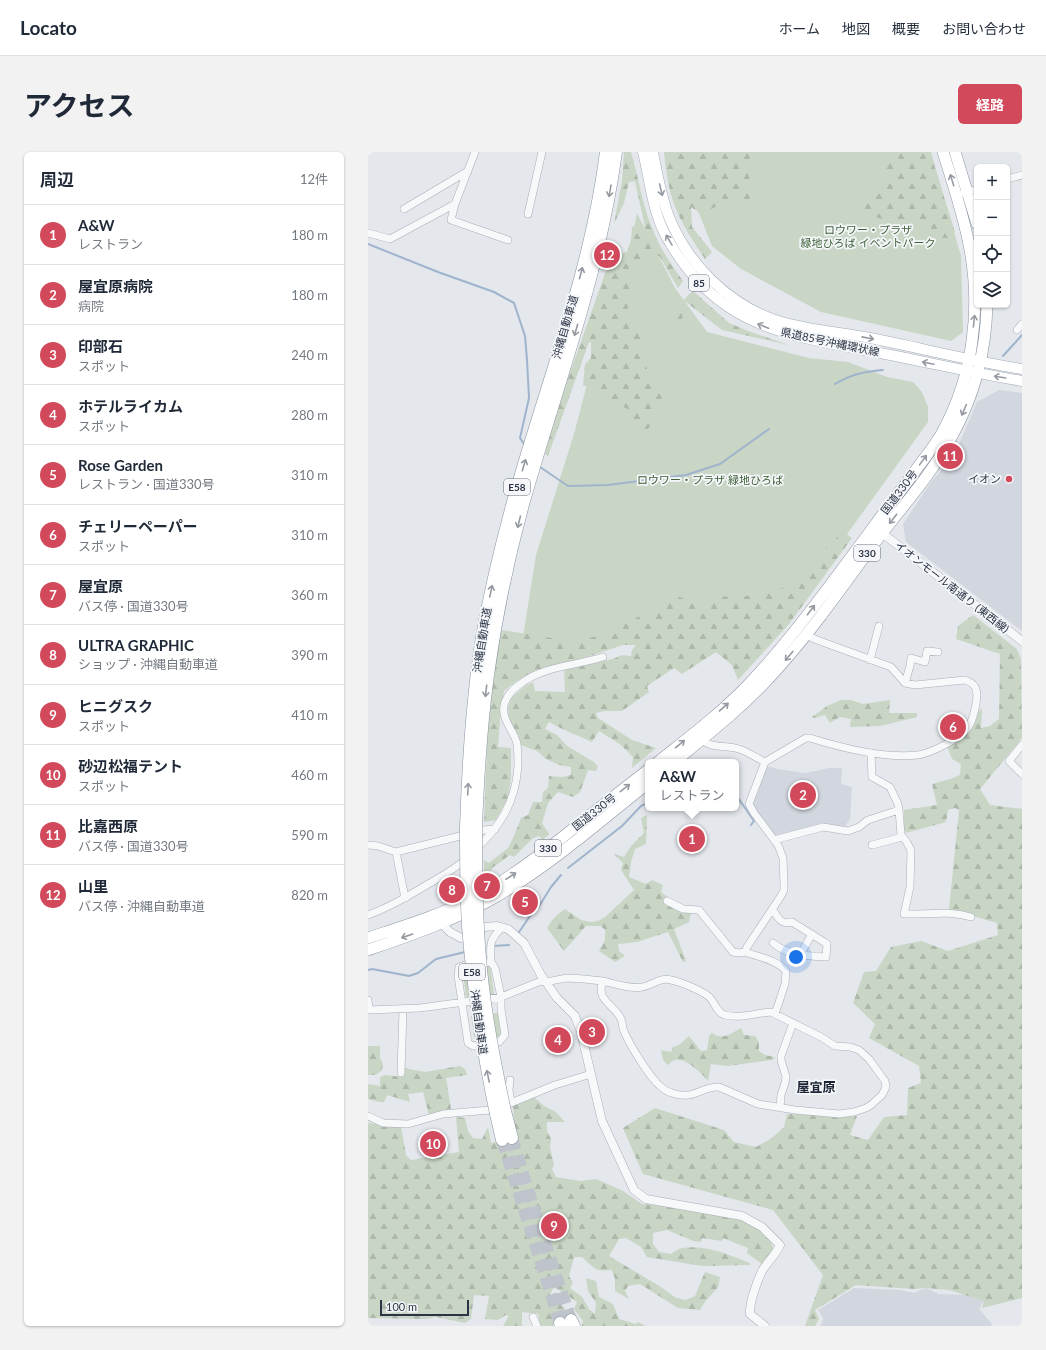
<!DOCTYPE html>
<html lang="ja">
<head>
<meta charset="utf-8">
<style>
	:root { --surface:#fff; --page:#f2f2f3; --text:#1f2937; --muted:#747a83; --line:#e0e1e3; --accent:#d1495b }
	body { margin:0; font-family:Lato,"Noto Sans JP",sans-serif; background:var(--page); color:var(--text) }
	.controls { position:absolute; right:12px; top:12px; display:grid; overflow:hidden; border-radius:6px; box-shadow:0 1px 3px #0004 }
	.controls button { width:36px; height:36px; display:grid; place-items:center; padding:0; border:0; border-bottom:1px solid var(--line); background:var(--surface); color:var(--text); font:20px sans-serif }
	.scale { position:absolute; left:12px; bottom:10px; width:89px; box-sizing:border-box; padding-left:4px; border:2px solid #2b3445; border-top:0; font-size:11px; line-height:14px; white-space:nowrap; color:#2b3445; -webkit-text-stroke:3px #f4f6f9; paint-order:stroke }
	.you { position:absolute; left:428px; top:805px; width:14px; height:14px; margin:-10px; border:3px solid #fff; border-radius:50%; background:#1a73e8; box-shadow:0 0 0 6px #1a73e833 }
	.badge { display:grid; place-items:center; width:26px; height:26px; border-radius:50%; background:var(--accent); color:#fff; font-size:13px; font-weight:700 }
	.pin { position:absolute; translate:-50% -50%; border:2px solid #fff; box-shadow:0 1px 4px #0006 }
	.popup { position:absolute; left:277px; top:607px; width:94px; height:52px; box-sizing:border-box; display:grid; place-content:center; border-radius:6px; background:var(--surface); filter:drop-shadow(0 1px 3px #0005); font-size:13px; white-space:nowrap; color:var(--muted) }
	.popup b { font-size:15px; color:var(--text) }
	.popup::after { content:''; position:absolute; left:50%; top:100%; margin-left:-8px; border:8px solid transparent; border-top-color:var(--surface) }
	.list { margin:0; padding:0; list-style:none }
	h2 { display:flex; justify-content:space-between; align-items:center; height:52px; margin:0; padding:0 16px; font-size:17px }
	h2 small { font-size:13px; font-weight:400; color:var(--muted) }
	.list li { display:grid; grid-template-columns:26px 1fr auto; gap:12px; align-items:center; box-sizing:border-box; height:60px; padding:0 16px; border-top:1px solid var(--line) }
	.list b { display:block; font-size:15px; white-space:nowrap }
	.list p { margin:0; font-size:13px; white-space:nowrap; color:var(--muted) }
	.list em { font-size:13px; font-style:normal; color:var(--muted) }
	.icon { flex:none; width:22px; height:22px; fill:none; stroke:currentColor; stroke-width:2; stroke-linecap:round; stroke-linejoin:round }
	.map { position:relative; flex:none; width:654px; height:1174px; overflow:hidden; border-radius:6px }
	header { display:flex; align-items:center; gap:24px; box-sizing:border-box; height:56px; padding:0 20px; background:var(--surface); border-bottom:1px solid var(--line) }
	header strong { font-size:19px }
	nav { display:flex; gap:22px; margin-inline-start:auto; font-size:14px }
	.intro { display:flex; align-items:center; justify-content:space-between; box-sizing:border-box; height:96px; padding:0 24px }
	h1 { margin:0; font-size:28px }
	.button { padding:10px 18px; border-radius:6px; background:var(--accent); color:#fff; font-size:14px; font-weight:700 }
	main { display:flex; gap:24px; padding:0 24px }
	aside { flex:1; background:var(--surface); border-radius:6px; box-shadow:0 1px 3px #0004 }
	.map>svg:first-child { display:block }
	.built { fill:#d2d6de }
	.green { fill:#c9d6c5 }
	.forest { fill:url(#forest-firs) }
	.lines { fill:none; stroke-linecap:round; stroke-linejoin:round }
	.stream { stroke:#9fb4cc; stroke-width:2 }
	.motorway-tunnel { stroke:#bfc3cb; stroke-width:12; stroke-dasharray:12 6; stroke-linecap:butt }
	.minor-casing { stroke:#a9aeb7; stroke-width:8 }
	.tertiary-casing { stroke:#a9aeb7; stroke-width:9 }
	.primary-casing { stroke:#a3abb8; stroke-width:11 }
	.trunk-casing { stroke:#8b94a3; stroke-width:12 }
	.motorway-casing { stroke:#8b94a3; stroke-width:13 }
	.minor { stroke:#f7f8fa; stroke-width:7 }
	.tertiary { stroke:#f7f8fa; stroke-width:8 }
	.primary { stroke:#fff; stroke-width:10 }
	.trunk { stroke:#fff; stroke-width:11 }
	.motorway { stroke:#fff; stroke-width:12 }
	.motorway-bridge-casing { stroke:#8b94a3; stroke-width:13; stroke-linecap:butt }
	.motorway-bridge { stroke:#fff; stroke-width:12 }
	.oneway { stroke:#959aa2 }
	.poi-dot { fill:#d1495b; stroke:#f4f6f9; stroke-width:1.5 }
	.labels { text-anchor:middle; stroke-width:3.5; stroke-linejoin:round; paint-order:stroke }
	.shield { fill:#f4f6f9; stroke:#676e7b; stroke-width:1 }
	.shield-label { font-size:10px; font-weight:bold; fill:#2b3445 }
	.park-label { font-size:11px; fill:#3f6138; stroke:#f4f6f9 }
	.street-label { font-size:11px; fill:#2b3445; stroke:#f4f6f9 }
	.poi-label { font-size:11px; fill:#2b3445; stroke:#f4f6f9; text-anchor:end }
	.quarter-label { font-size:13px; font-weight:bold; fill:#1d2536; stroke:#f4f6f9 }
</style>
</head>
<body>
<header>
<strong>Locato</strong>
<nav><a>ホーム</a><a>地図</a><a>概要</a><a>お問い合わせ</a></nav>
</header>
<div class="intro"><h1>アクセス</h1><a class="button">経路</a></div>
<main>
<aside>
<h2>周辺<small>12件</small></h2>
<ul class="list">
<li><span class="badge">1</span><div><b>A&amp;W</b><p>レストラン</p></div><em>180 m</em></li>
<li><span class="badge">2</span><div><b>屋宜原病院</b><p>病院</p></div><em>180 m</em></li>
<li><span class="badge">3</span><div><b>印部石</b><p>スポット</p></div><em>240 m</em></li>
<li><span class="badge">4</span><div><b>ホテルライカム</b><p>スポット</p></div><em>280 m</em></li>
<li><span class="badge">5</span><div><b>Rose Garden</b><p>レストラン · 国道330号</p></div><em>310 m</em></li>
<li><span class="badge">6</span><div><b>チェリーペーパー</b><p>スポット</p></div><em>310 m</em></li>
<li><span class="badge">7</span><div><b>屋宜原</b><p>バス停 · 国道330号</p></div><em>360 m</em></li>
<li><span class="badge">8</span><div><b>ULTRA GRAPHIC</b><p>ショップ · 沖縄自動車道</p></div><em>390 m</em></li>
<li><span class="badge">9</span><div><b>ヒニグスク</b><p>スポット</p></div><em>410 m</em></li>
<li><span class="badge">10</span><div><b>砂辺松福テント</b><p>スポット</p></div><em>460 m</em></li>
<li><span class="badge">11</span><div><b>比嘉西原</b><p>バス停 · 国道330号</p></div><em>590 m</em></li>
<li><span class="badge">12</span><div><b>山里</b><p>バス停 · 沖縄自動車道</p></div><em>820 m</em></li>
</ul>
</aside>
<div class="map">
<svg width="654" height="1174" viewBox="0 0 654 1174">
	<defs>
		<pattern id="forest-firs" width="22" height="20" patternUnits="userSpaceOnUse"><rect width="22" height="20" fill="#c9d6c5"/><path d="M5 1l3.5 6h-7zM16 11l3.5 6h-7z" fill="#adb8ab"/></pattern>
	</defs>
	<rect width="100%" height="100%" fill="#e4e7ec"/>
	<path class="built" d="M631,238L654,241V479L538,390L535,372L563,330L586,304L609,250Z
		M399,614L409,617L437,621L461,616H474L473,632L484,635L482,667L476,676L463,674L407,685L387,657L385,651L391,631Z
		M486,1136L532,1138L546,1141L558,1136L571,1142L601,1143L616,1149L611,1157L624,1172L623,1174H452L454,1171L455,1166L450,1158Z"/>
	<path class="green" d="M316,0H563L593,104L595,180L583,189L453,160L373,117L344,94L327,51Z
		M269,61L307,136L339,180L441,206L480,210L519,225L545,230L554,240L560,255V270L417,468L152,504L168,403L206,282L226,205L258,115Z
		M122,812L126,842L98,845L94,816Z
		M130,861L133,886L107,890L103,864Z"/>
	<path class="forest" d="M256,0H263C271,26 274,53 285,78C292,97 304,113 315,129L310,136L292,105L284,98L278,100L266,126L260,130L263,137L265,149L257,160L258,168L267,179L278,181L277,187L272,195C277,207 281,233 294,240L298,237L302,240C297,250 294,258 284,264L285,272L276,280L266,271L262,258L242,249L224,237L215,233L217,212L223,206V190H221L180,304L177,302L186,266L240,113L248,103L259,100L263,88L264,75L271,74L278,80L267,29L261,30L256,51L246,72L254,29Z
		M296,0H383C382,16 380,34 383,49C374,51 364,48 355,51C351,51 350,54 347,55C342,58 337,59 332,61L323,55L324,75L344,100L337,107C326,90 313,72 306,52C300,36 298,17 296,0Z
		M525,0H562L587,80L582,86H569L556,80L540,67H515L483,60L482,57L510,38Z
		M325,139L361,171L383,180L421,193L354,178L318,150L314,167H308C312,153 314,148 325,139Z
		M476,380L484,386L421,472L370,528L364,513L348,500L314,522L306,516L279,534L281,540L254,559H237L228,561L230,566L264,588L288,596L264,616L265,605L253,593L231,579L224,590C209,583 195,578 181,570L177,577L189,583L199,594L226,610L230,615L228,619L220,618L212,640L205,645L190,640L180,651L174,671L181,682L175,688L171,684L165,686L146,705L142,703L124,716L122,720L123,725L116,728V708L121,711L140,696L146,684L153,666L160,663L165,650H174L175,640L180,636L181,624L194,625L203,623V615L191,613L178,607L169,599L153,593L150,582L141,570L140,556L144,545L156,535L165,530L167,539L197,540L196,518L245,507L254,503L263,504L264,498L268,493H255L207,509L173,518L150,528L136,539L133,557L130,595L143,596V626L140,646L128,668L116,670L119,591L123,531L133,478L209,490L231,483L265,468L307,442C322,452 331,447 348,445C366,443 389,445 406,440C410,439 414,436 417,434C440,420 455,396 476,380Z
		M605,463L649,497L653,507L654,586L612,637L622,653L654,657V1146L614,1156L616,1149L581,1138L558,1136L546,1137L488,1133L447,1158L451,1167L447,1174H437L455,1123L405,1058L275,1022L255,976L287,956L356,978L366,990L388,995L404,986L416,975L419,962L489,964L482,983L500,988L516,965L539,963L540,936L553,931L551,914L501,886L507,872L485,851L496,820L508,819L523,795L553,789L580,799L630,783L629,771L581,757L591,658L587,656L580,658L578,670L538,681L536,676V658L569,653L564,632L582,627L592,623L593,612L584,607L579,594L614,556L613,576L622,574L631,567L632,502L588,487L590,474Z
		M473,548H483L495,552L522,548L521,561H549V565L512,574L482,575L483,567L472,565L462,571L457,563L447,566L444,565L459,554Z
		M279,663L278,692L267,697L263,710L261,725L278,732L284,728L295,733L293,740L300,745L296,751L306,757L323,761L321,770L306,777L318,809L315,810L300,780L269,790L250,792L251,799L257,804L247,810L231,799L237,788V778L233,774H218L196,799L179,776C184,768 188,763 197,757L213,768L223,770L230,769L237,765L266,738L253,718L255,711L246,702L256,705L263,694L276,681L273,666Z
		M373,876L376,883L387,884L391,890V899L397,903L407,905L404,908L360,914L343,912L340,929C336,923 319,908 312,908C307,907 304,909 300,913L295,908L293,898L303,900L305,895L311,893L321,884L333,899L339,898L341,884L344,881C354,889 364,881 373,876Z
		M0,894H12V906L15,912L14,918L8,923H0Z
		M92,914L97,917L99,923L78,926L83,957L61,963L55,940L40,942L42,950L19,943L16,950H11L0,947V932L12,934V925L17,923L36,925V916L57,920Z
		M165,944L176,954L188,960L197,970H179V979L183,987L182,995L186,1013L184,1017L188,1025L212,1029L228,1027L255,1039L274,1052L316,1056L377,1068L395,1080L402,1088L405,1096V1101L394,1112L379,1101L380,1096L355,1086L354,1089L334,1086L333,1090L325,1089L299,1078L285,1081V1092L291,1100L303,1102C306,1100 310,1097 314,1096C338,1092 361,1103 382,1111V1113L334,1114L279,1105L273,1095L258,1086L251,1087L241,1104L293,1135L308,1146L318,1148L327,1144L337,1120L352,1125L350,1135L336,1151L332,1158L310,1156L272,1132L260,1134L257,1139L261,1147L247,1139V1127L244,1118C227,1120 226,1116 214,1105H206L201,1124L205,1131L202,1136L214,1145L221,1157L227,1162L228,1151L220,1139L218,1126L228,1129L231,1145L245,1152L251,1167L268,1172L270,1170L278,1174H214L215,1169L206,1157L209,1150L186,1135L181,1144L196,1155L201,1166L185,1173L186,1174H172L170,1162L154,1160V1174H128H135L141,1164L138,1163L130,1168L117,1167L121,1144L106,1143L103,1167L97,1171L68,1165L59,1167L0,1166V971L33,975L38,1003L43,1008L91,1000L88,965L97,966L100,979L105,986L114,987L120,975L123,991L147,985L145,954Z"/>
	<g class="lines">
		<path class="stream" d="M0,92L70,120L126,140L146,151L157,184L159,208L161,246L152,286L156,292
			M635,204L654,183
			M467,232C484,222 495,220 515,218
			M172,315L200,334L240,333L318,323L352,312L401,277
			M368,643L386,669L383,673
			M200,716L254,674L273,654L280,651
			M151,780L162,764L170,756L183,735L193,723
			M125,794L141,793
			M0,818L4,817L41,824L50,821L68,807L97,800"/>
		<path class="motorway-tunnel" d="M144,986L171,1073L203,1168
			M134,988L192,1171"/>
		<g class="minor-casing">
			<path id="minor" d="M107,0L87,52L83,68L140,88
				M639,27L654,23
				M596,41L609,37
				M36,57L100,19
				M160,62L174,0
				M0,81L22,87L87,52
				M649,178L654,172
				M502,508L511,474
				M537,531L542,514L543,506L557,510L559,499L570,500
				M331,585C343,598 355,592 371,597C380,600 389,606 397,610
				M654,593L641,609L654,622
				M531,658L533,683L538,689L543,698L542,735L536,762C560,763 579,758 603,765
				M406,688L455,675L480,679L491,675L500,668L531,658L530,652L522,635L504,625L503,601
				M0,693L10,694L28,700L37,746
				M504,693L534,685
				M107,698C133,674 148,649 150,613C150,606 150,599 149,592C147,581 137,572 136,561C134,550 142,539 151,533C174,514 207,514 235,505
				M28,700L116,678L127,677
				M299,749L315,757L331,758L365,800L371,801L377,800
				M405,758C410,766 413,773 424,770L456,790L459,792L458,805C440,804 419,803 405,791
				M0,763C22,755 42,743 62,731C74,724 87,717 98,707
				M432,803L444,782
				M123,810L127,816L133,845V857L137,883L131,890L105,894L100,891L90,824L91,815L97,813L123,810C122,792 121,789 134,775
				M235,829C247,832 262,837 274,835C285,833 292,825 303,828C313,830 332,838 340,844C347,849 348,861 357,863C372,867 388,861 403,860L407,862
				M0,848L1,858L52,856L133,845L173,829C182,831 190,827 199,826C211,826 223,828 235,829C227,848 246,852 253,867C255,871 254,876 256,879C261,892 281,924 291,933C294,936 300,940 304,941C326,949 333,934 351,935L390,952L427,958L471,962L486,960L498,956L503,953L514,943L518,935L517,929L501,907L491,898L482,895L467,894L453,885L407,862L417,832L418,819C409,808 391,805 377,800L379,795L413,744L416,738V732L415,706L410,693L386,661L381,652L397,610L438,586H442C474,596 516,607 550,603C563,601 589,588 598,578C605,571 612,543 607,535C605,531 600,529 597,528L547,533L537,531L523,515L449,488L438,483
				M33,921L35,857
				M142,928L141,938L143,951
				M412,956L413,943L417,931L418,925L413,908V904L425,871
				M0,964L15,971L40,972L75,962L122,958L143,951L187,933L223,922
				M165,1165L169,1174"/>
		</g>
		<g class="tertiary-casing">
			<path id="tertiary" d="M514,381L654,489
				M73,766L78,776L82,780L93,786L102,785L117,775L129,774L140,777L156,791L173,823L189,846L207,864L213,880L234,969L266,1038L278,1047L374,1064L394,1075L412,1093C407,1104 400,1109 394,1119C389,1130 381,1151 382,1162L397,1174"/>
		</g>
		<g class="primary-casing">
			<path id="primary" d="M275,0C282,28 284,58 298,84C350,179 422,183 517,202C563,211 608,221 654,229
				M285,0C289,22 293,44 301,65C320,112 359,151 407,168C437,178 471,180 502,186C553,196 603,209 654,217"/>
		</g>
		<g class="trunk-casing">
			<path id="trunk" d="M587,0L609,72
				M290,610C320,586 352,562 379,534C425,486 464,430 504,377C519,356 535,336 550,315C558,304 568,292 575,279C590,251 600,221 604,189C614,119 596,66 575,0
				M306,610C343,580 380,551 411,515C445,477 475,434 505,393C531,358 562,325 583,286C606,245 618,200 619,153
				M0,786C36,774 72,763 106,746C136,730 164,709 191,688C221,664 250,641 280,618
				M0,798C43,783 84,769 124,747C180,715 230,671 280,631"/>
		</g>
		<g class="motorway-casing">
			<path id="motorway" d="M108,675C110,624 113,573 120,523C128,465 140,406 156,349C189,233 232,120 248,0
				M98,676C100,613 104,548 114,485C122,440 133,394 145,350C177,234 223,120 238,0
				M137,959L144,986
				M128,962L134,988
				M203,1168L206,1174
				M192,1171L194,1174"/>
		</g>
		<use href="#minor" class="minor"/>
		<use href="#tertiary" class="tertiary"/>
		<use href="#primary" class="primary"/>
		<use href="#trunk" class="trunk"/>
		<use href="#motorway" class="motorway"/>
		<g class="motorway-bridge-casing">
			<path id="motorway-bridge" d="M108,675C108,719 108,763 112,806C116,857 126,909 137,959
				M98,676C98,709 98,742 100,774C105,837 115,900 128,962"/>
		</g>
		<use href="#motorway-bridge" class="motorway-bridge"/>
	</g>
	<defs><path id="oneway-shaft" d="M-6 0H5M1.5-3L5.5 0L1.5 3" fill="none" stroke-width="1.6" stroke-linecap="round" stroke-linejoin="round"/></defs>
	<g class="oneway">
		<use href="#oneway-shaft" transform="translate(584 28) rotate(-107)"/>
		<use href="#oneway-shaft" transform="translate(293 38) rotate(77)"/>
		<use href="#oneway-shaft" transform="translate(242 39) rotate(100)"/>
		<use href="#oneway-shaft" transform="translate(301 88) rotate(-120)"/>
		<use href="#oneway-shaft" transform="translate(213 121) rotate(-75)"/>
		<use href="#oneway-shaft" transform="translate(606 169) rotate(-84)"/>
		<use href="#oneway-shaft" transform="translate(395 174) rotate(-158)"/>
		<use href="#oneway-shaft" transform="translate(208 178) rotate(106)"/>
		<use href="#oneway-shaft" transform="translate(500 186) rotate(11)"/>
		<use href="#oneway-shaft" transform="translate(560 211) rotate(-168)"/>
		<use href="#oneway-shaft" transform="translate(632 225) rotate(-171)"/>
		<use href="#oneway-shaft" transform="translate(596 258) rotate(113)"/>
		<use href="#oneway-shaft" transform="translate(555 308) rotate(-54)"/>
		<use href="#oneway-shaft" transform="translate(156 313) rotate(-73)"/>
		<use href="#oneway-shaft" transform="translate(525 367) rotate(128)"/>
		<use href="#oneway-shaft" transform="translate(151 370) rotate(104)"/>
		<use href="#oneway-shaft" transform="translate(123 439) rotate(-78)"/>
		<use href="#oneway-shaft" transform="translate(443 458) rotate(-53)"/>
		<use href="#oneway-shaft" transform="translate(421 504) rotate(130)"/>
		<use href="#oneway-shaft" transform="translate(118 539) rotate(97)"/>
		<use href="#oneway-shaft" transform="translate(356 555) rotate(-41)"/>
		<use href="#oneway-shaft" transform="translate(312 592) rotate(-39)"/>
		<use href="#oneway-shaft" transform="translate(257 636) rotate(-38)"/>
		<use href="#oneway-shaft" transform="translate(100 637) rotate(-87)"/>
		<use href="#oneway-shaft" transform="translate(143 724) rotate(-33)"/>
		<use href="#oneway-shaft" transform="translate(39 784) rotate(161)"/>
		<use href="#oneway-shaft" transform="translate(120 924) rotate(-102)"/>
	</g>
	<circle class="poi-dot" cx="641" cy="327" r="4"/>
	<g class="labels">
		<g class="shield">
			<rect x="321" y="123" width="20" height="16" rx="3"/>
			<rect x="136" y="327" width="26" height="16" rx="3"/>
			<rect x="486" y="393" width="26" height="16" rx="3"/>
			<rect x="167" y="688" width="26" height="16" rx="3"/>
			<rect x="91" y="812" width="26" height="16" rx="3"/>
		</g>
		<g class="shield-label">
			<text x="331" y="135">85</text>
			<text x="149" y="339">E58</text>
			<text x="499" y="405">330</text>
			<text x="180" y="700">330</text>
			<text x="104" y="824">E58</text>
		</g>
		<g class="park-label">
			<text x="500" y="82">ロウワー・プラザ<tspan x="500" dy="13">緑地ひろば イベントパーク</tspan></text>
			<text x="342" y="332">ロウワー・プラザ 緑地ひろば</text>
		</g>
		<g class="street-label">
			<text transform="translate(197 175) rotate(-74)" y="4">沖縄自動車道</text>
			<text transform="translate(462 190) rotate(12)" y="4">県道85号沖縄環状線</text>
			<text transform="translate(531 340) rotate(-53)" y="4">国道330号</text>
			<text transform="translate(584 435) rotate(38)" y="4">イオンモール南通り (東西線)</text>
			<text transform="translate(114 488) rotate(-81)" y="4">沖縄自動車道</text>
			<text transform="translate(226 660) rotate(-38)" y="4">国道330号</text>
			<text transform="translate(111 870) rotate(82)" y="4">沖縄自動車道</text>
		</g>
		<g class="poi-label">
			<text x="633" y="331">イオン</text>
		</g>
		<g class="quarter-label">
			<text x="448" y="940">屋宜原</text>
		</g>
	</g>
</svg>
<div class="controls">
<button>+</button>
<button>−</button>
<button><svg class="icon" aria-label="locate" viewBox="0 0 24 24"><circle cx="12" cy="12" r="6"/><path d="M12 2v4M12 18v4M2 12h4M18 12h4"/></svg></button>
<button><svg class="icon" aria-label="layers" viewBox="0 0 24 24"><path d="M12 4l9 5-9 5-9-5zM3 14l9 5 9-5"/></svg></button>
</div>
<div class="scale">100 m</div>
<div class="you"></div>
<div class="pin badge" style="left:324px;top:687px">1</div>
<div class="popup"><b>A&amp;W</b>レストラン</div>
<div class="pin badge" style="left:435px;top:643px">2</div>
<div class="pin badge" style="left:224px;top:880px">3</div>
<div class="pin badge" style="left:190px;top:888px">4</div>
<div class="pin badge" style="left:157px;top:750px">5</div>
<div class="pin badge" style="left:585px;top:575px">6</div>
<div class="pin badge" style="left:119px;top:734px">7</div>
<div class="pin badge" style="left:84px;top:738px">8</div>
<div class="pin badge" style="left:186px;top:1074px">9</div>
<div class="pin badge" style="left:65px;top:992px">10</div>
<div class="pin badge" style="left:582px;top:304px">11</div>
<div class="pin badge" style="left:239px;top:103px">12</div>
</div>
</main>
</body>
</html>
